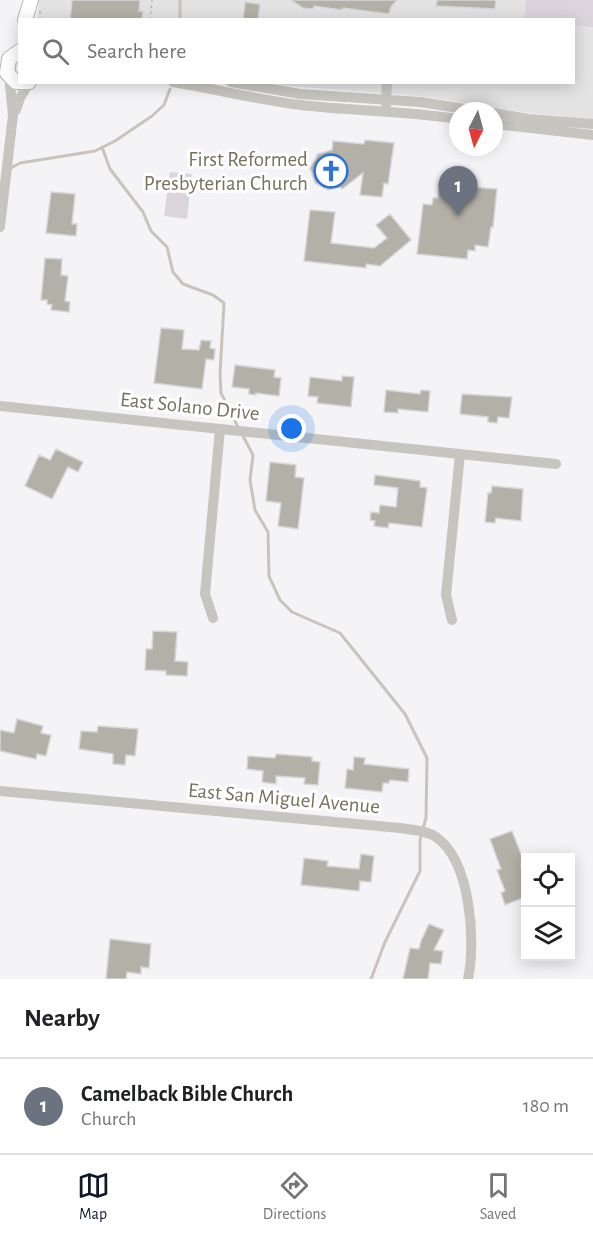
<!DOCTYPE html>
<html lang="en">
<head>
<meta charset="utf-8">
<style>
	:root { --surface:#fff; --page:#f2f2f2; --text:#202124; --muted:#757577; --line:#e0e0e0; --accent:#111827 }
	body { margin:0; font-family:"Alegreya Sans",sans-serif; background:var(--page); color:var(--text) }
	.controls { position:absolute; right:18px; bottom:18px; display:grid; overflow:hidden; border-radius:0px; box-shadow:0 3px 15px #0003 }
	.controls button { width:54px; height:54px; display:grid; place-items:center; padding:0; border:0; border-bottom:2px solid var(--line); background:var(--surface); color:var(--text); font:30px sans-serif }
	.compass { position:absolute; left:449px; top:102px; width:54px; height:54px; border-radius:50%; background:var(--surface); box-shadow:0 3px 15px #0003; rotate:186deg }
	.you { position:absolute; left:292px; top:429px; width:21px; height:21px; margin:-15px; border:4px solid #fff; border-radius:50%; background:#1a73e8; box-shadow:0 0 0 9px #1a73e833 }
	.badge { display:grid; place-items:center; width:39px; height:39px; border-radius:50%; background:var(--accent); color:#fff; font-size:20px; font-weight:700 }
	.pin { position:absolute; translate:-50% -50px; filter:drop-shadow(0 2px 3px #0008) }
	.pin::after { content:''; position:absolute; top:32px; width:21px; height:18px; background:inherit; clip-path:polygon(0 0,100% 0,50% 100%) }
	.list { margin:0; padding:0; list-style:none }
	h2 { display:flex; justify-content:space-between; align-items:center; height:78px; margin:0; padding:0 24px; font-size:26px }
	h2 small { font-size:20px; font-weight:400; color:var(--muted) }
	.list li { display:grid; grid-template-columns:39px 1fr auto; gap:18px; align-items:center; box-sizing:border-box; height:96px; padding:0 24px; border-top:2px solid var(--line) }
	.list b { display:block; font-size:22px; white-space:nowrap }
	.list p { margin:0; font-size:20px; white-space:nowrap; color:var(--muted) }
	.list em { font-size:20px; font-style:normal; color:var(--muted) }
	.icon { flex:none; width:33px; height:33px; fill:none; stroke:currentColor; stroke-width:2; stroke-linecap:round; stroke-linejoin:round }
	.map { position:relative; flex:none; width:593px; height:979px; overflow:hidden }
	.search { position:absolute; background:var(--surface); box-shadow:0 3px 15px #0003; left:18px; right:18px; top:18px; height:66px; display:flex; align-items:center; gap:15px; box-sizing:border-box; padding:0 21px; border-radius:0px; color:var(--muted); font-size:22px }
	.sheet { height:174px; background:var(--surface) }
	nav { display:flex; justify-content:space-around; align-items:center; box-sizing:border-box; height:84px; border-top:2px solid var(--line); background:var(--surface); font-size:16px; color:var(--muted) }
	nav a { display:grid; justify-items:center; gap:3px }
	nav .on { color:var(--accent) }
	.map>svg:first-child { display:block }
	.built { fill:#e4e3e3 }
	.green { fill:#dcd4dc }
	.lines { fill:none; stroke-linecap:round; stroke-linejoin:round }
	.stream { stroke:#c9c4bb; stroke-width:3 }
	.building { fill:#b3b1a7; stroke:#d6d5d7; stroke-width:1.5 }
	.major-casing { stroke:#b8b7b0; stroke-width:16 }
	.path { stroke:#bcbbb7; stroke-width:1.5; stroke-dasharray:3 3; stroke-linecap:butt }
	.minor { stroke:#c6c5bf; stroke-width:10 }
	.major { stroke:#fff; stroke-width:14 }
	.labels { text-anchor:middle; stroke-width:6; stroke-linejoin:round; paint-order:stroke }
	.poi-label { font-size:21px; fill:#76725e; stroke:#fff; text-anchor:end }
	.street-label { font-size:21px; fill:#76725e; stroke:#fff }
</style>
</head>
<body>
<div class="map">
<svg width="593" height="979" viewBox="0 0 593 979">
	<rect width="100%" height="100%" fill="#f4f3f6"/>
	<path class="built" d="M39,0H593V119L529,113L419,96L287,86L266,83L574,82V20H37Z"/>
	<path class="green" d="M526,0H593V27L574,25V20L524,19Z
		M170,172L192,174L187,219L164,216Z"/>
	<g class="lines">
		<path class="stream" d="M180,0V20
			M102,147L110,169L143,212L151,231L167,247L173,272L183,284L213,295L224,303L220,374L221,393L238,427
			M9,169L20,163L95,151L115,141L152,116L164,105L170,89
			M243,436L253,455L250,480L255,510L268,532L269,576L280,600L292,612L340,633L405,714L427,758L426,818L420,840V871L385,942L371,979"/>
	</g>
	<path class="building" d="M72,0H140L139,11H143L142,20H70Z
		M291,0H397L391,7L389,14L343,8L342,10L314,6L313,9L303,8Z
		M437,0H496L495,9L436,6Z
		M245,2L260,4L258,20H243Z
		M365,140L394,143L388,184L384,183L382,197L360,195L363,173L342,189L340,187L328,190L315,183L310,168L318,154L332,150L333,141L364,144Z
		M439,185L497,189L493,227H491L488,247L475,245V251L468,250L467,259L417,254L423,204L432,205L433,198H438Z
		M51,192L75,194L72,224H77L76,236L46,233Z
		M310,210L335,212L331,243L374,248L387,238L376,225L390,214L411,240L380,266L366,264V268L304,261Z
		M45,258L62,259L61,275L68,276L65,301L70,302L69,312L51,310L52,305L47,304V300H41Z
		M161,328L184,330L182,349L199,350L201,340L211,341L210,348L215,349L214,360L206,359L202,389L154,383Z
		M235,365L275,370L274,377L281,378L279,396L256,393V395L249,394V389L232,387Z
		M342,376L354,377L351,407L317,403L318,397L308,396L310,377L342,381Z
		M386,390L420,394L421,390L430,391L428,412L398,409V413L384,412Z
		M462,394L512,397L509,418L498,417L497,423L488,422V417L460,414Z
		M56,449L83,462L78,472L68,467L52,499L25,486L39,455L50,460Z
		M270,462L296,465L295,477L304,478L298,529L278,526L281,503L266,501Z
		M375,475L420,481V487L427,488L422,527L389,523L388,528L374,526L375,521L370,520L371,512L379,513L380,505L396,507L398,488L374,485Z
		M492,486L523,489L521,521L496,518L495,523L485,522L488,493H491Z
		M153,631L177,632L175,661L188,662L187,676L166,675V671L145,670L146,649H152Z
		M17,719L43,726L41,733L51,735L46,756L37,754L36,759L0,751V730L14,733Z
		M98,726L138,729L135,756L126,755L125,765L113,764V754L79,749L81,731L97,732Z
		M276,754L312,757V761L320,762L318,785L304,784L305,778L276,776V784L262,782L263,771L247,769L248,756L275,758Z
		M354,757L365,758L364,764L409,769L408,782L390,780L389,783H383L382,792L345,788L347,769L353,770Z
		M512,831L525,864L521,866L525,878V888L522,889L525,897L505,905L501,893L505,891L497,870L501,869L490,839Z
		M361,854L374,856L371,882L360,881L359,891L301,885L304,858L328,861L327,866L359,869Z
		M429,924L444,930L434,950L443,951L441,964L430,963L428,979H403L410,948L419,949L421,941Z
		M110,939L151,944L149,968L141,967V974L127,972L126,979H106Z"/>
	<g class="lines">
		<g class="major-casing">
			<path id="major" d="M25,20L31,0
				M20,51L9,59L7,73L16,82H29"/>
		</g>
		<path class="path" d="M40,20V11
			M150,20L152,0"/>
		<path class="minor" d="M173,82C216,89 258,100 301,105C353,111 406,111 458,119
			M231,82L300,94L420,102L478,111
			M386,106L387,82
			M16,110L20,98L29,83
			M494,113L529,119L593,124
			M494,124L593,135
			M0,227L13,115L9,76
			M0,406L556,464
			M213,618L205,594L220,429
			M452,620L446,595L460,454
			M0,791L400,828C412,830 426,830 436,837C471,861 476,942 468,979"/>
		<use href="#major" class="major"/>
	</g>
	<defs>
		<g id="church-ring" transform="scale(1.725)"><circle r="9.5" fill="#fff" stroke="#3273d6" stroke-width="1.5"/><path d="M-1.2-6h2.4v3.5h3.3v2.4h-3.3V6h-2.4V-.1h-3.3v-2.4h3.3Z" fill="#3273d6"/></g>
	</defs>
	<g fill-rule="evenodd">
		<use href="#church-ring" x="331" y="171"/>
	</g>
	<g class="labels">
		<g class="poi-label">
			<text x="308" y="166">First Reformed<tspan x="308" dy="24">Presbyterian Church</tspan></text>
		</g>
		<g class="street-label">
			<text transform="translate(190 406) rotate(6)" y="7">East Solano Drive</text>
			<text transform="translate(284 798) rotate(5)" y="7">East San Miguel Avenue</text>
		</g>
	</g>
</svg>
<div class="controls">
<button><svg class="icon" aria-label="locate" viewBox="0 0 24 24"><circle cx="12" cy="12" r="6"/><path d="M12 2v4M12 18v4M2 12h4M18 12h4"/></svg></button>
<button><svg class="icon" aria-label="layers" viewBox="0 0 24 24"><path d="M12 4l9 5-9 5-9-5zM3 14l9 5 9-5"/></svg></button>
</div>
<svg class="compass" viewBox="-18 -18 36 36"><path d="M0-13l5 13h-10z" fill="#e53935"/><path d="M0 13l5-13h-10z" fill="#757577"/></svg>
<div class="you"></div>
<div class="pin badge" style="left:458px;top:216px;background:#6b7280">1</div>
<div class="search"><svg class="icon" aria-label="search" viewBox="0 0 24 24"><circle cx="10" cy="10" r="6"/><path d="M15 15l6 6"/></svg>Search here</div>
</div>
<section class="sheet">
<h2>Nearby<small></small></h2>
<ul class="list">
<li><span class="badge" style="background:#6b7280">1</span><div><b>Camelback Bible Church</b><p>Church</p></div><em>180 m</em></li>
</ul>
</section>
<nav>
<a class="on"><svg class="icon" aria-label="map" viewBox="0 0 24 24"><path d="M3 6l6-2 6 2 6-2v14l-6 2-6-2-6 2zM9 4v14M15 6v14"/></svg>Map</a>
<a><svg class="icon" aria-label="directions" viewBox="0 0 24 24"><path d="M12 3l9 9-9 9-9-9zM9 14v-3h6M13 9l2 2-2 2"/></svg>Directions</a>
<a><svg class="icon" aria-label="saved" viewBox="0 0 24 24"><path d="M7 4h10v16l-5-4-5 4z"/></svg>Saved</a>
</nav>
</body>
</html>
